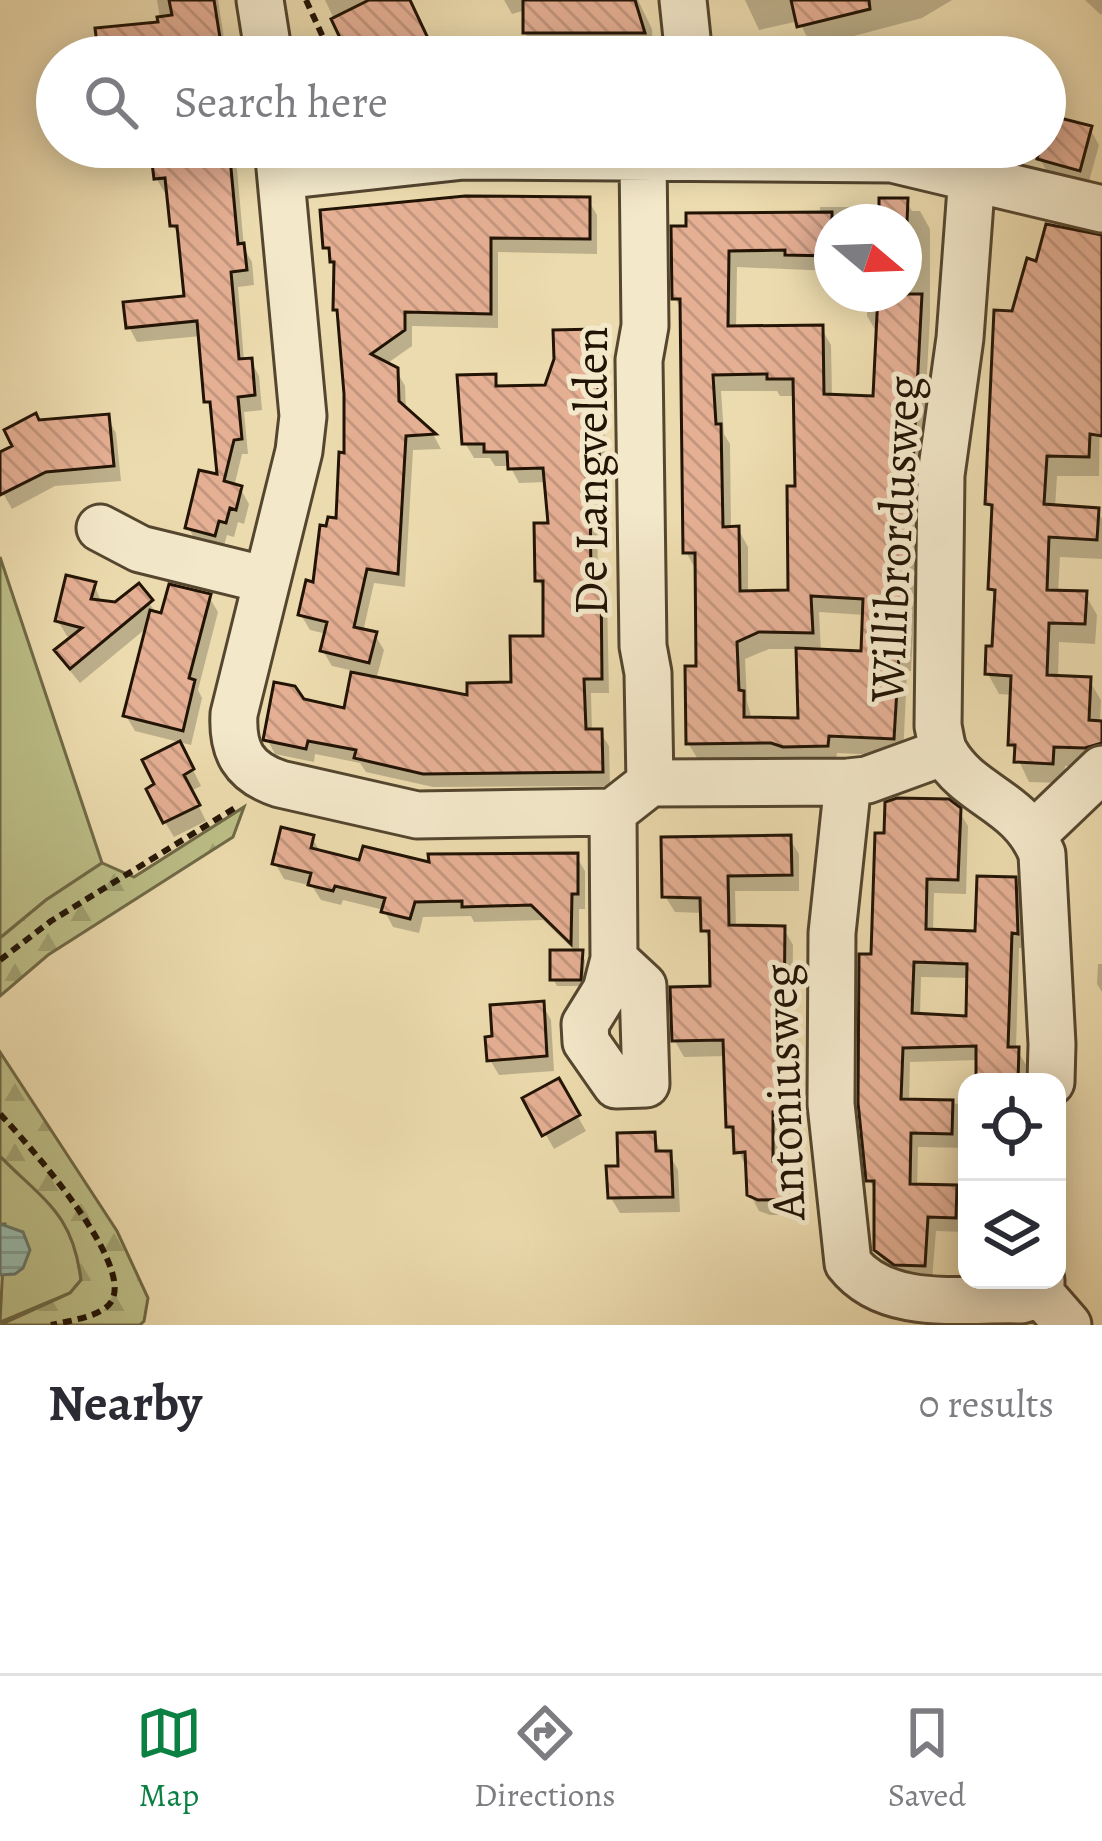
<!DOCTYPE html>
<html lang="en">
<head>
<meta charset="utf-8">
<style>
	:root { --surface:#fff; --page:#f2f2f3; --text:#2b2b33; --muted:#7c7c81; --line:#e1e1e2; --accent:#0b8043 }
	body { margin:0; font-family:Alegreya,serif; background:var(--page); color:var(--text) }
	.controls { position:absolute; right:36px; bottom:36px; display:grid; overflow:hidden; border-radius:24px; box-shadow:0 6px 30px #0003 }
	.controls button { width:108px; height:108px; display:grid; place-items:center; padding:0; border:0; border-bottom:3px solid var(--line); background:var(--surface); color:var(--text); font:60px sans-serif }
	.compass { position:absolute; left:814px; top:204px; width:108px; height:108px; border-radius:50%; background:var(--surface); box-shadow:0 6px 30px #0003; rotate:109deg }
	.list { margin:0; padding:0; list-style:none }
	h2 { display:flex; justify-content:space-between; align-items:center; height:156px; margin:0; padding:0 48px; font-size:51px }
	h2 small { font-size:39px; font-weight:400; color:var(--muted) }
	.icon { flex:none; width:66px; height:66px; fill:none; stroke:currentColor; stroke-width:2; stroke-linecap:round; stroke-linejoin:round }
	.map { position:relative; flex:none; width:1102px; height:1325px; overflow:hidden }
	.search { position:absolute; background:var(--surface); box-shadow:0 6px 30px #0003; left:36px; right:36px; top:36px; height:132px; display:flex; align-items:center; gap:30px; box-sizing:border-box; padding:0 42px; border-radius:66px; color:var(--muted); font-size:45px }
	.sheet { height:348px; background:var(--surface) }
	nav { display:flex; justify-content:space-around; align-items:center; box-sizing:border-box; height:168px; border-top:3px solid var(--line); background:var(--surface); font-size:33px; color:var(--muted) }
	nav a { display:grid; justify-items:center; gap:6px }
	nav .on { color:var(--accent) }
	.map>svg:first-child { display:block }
	.green { fill:#bcbe87; stroke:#6f6946; stroke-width:3 }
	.forest { fill:url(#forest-firs); stroke:#6f6946; stroke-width:3 }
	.water { fill:url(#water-rules); stroke:#697869; stroke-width:3 }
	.shadow { fill:#0003; fill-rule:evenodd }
	.building { fill:url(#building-back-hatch); stroke:#221405; stroke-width:3; fill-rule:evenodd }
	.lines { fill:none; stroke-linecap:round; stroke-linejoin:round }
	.minor-casing { stroke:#54462f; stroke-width:51 }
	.path { stroke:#221405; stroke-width:6; stroke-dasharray:9 6; stroke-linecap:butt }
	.minor { stroke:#f3e8ca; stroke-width:45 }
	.labels { text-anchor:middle; stroke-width:10; stroke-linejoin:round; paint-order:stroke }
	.street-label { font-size:48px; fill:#221405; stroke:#f3e8ca }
</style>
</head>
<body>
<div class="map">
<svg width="1102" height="1325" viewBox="0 0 1102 1325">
	<defs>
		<pattern id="forest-firs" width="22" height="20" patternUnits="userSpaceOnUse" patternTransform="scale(3)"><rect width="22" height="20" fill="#bcbe87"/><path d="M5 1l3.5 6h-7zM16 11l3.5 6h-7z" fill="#a1a273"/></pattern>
		<pattern id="water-rules" width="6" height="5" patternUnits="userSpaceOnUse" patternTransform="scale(3)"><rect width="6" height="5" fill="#99bbac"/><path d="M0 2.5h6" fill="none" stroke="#84a092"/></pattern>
		<pattern id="building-back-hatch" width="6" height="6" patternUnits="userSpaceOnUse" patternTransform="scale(3)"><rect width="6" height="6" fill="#e5af94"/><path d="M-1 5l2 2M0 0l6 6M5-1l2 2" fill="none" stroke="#c4967e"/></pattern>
	</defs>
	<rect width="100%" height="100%" fill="#ecdbae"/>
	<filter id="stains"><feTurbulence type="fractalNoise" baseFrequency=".00167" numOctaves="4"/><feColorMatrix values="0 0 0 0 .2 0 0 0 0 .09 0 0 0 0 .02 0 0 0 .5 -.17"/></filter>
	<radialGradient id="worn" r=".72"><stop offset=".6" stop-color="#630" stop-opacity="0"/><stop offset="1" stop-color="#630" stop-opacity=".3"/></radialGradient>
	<path class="green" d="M0,557L102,863L46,900L0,938Z
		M0,1156C44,1201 73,1213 81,1280L70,1293L0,1322L5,1224H0Z"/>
	<path class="forest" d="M244,807L233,837L48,955L0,996V938L46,900L102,863L134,877Z
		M0,1052L117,1231L148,1298L144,1321L140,1325H0L70,1293L81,1280C73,1213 44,1201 0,1156Z"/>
	<path class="water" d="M0,1224L23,1232L30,1250L23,1268L15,1274L0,1275Z"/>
	<path class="shadow" d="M157,0H218L227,57H104L101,51L161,25Z
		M325,0H407L428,43H473L481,57H352Z
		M504,0H638L652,29L653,57H527L526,10L512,14Z
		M745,0H952L922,18L812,47L799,21L759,30Z
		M1085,0H1102V13L1101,15Z
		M1050,118L1090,129L1099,145L1088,185L1049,175L1040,159Z
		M153,147H235L244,248L252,262L254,285L238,287L244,361H251L259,376L262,410L244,412L248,454H242L234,487L240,488L249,504L244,524L238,522L234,537L227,535L223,549L197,543L188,527L220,478L201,336L137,342L129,327L187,299L182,241L173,226L170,193H165L156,178Z
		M942,147H1002L995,166Z
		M588,200L597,215V254L498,252V328L412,326V346L385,365L396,370L405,386L406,411L434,436L441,449L413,450L405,587L374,583L363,632L375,635L384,650L376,680L470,699L514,685L546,639V593L538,580L551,526L547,482L519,483L510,466H495L490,458H474L465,443L494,377L501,389L547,388L595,332L604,347L606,508L597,509L598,579L607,596L609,693H591L592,732H600L609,746L610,786L433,787L366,772L360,763L315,754L314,762L275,754L267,739L302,702L346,711L354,671L332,666L323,651L327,634L310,630L301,615L339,521L347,456L340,316L336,309L337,268L326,247Z
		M906,201L912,211H920L930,229V317L911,671H907L903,756L837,753L836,762L795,764L783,759L699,761L688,743L699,669L696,570L686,552L683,313L675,298L674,229L820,215V207H882ZM832,222H904V294H867V316L877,333L876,399L832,398L831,345L821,328L736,329L737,267L832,271ZM721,391H777L780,396H797L798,489L791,593L748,594V547L738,529L731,530L730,444L724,434ZM819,612L865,615L864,654L821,652ZM769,649H799L801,721L752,720L747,701L745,659Z
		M1102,239L1099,476H1057L1055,508L1098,511L1102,519V559L1060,557L1058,593L1085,594L1097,615L1095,644L1059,642L1058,678L1089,680L1101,700L1098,767L1065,766L1064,783L1029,782L1011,744L1013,695L999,694L988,674L995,649L997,601L991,589L994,515L988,503L1014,315L1038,264Z
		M107,417L116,433L121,481L55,486L12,509L0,488V455L16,447L38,424Z
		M94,584L102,604L116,606L139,588L158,616L209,597L218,612L198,690L202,698L191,745L135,731L126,716L149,626L80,683L66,666L58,651L74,638L67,636L58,621Z
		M188,760L201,786L191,791L206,821L174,837L165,822L158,785Z
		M958,810L968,826L966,894L934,893L933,932L978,934L1014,880L1023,895L1025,948H1019L1016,1048L1026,1065L1025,1082H978L979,1060L910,1062L909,1102L967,1104V1148L918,1147L917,1187L967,1189V1232L936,1231L932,1280H908L886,1266L877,1249V1193L869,1180L874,957ZM921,977L970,978L969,1020L920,1016Z
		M312,838L321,853L362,864L432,866L576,856L585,871V909H579V953L585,960L583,986H557L553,979L577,953L543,920L474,922L471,916L423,917L419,933L393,927L384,910L343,900L341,905L321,900L312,886L284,879L275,863Z
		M789,838L799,854V891H735L736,928L784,929L793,945L791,1127H780L781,1164L792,1163L801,1179L802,1215H770L759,1211L750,1194L746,1168L729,1126L727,1056L684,1057L675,1041L713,989L712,943L704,930V913L675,912L665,896Z
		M1098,964H1102V992L1097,984Z
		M542,1004L551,1020L554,1071L499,1075L490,1060Z
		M558,1082L586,1131L554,1149L526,1100Z
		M653,1135L662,1154H669L678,1170L680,1212L620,1213L611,1198L621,1169Z"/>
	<path class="building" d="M169,0H214L223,57H155L153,47L98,52L95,28L158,22L157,17L172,15Z
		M369,0H410L434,51L397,52L399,57H349L331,19Z
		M523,0H635L645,33H523Z
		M791,0H869L870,9L797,27Z
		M1048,115L1092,126L1080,171L1037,159L1040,147H1045Z
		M150,147H229L238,244L244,243L247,270L231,272L239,359L252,358L255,395L238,397L242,439L234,440L224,481L242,486L236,510L230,508L226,523L219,521L215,536L185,528L199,470L217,474L210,402H204L197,321L126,328L123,302L184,296L177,226H170L165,178L154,179Z
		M465,196L590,197V239L491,238V314L405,312V330L371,354L398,368L399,401L436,434L406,436L398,574L367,569L354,627L377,632L369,663L320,651L327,622L298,615L306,580L313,582L320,525L326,526L328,517L336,518L339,452L344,453V394L337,310H333L334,262H330L329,248H323L320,210Z
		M879,198H908L907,222H879Z
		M832,212V256L785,255V250L729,251L728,326L823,325L824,394L873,396L878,294H922L903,655H899L894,739L829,736L828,746L783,747L771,743L686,744L685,666H696L695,553H683L680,299H672L671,226H686V213ZM767,374V379H793L795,486H787L788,590L740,591L739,526L723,527L721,424H716L713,375ZM811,596L863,599L861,651L796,648L798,718L744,717V691L739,690L737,642L759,632L813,633Z
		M1046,224L1102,235V436L1090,434L1089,457L1047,456L1044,504L1099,508L1097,540L1049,537L1047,590L1087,591L1085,624L1049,623L1047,675L1091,677L1089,720L1102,721V743L1085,748L1054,747L1053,764L1014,762L1015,745H1008L1011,676L985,674L986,646H992L995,590L988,589L992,505L985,504L994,310L1012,311L1027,258L1036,261Z
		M597,329L600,495H590L591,579L601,578L602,679H584L586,729H602L603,772L423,774L354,758L356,750L308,741L306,749L263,740L274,682L295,686L304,699L344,708L351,672L467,695V683L511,682L510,636H543V581H535L534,523H548L543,468L508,469L507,452H484V444H462L457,375L496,374V386L545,385L554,359L553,330Z
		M36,413L39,420L109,414L114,466L46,472L0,495V452L12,446L4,430Z
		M66,575L96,582L91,599L115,602L139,583L153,600L70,669L54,650L82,628L55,621Z
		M169,584L211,594L189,678L195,680L183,731L123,716L150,610L161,613Z
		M180,741L194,769L184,775L200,805L163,823L146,789L154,784L142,760Z
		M897,798L949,799L961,808L958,880L927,879L926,929L975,931L977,876L1016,877L1018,934L1012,933L1008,1047H1019L1018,1082H976V1046L903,1048L901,1099L953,1100L952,1134L911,1133L910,1184L957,1185L956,1218L928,1217L925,1266L894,1265L874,1250V1181H866L858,1103L859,954H871L875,833H884L885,802ZM914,962L967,964L966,1016L912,1013Z
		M281,827L314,835L311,848L359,860L363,846L429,862L428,854L578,853V894H572L571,944L531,905L462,907V901L415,902L410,919L381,912L385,898L335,886L333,891L308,885L311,873L272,864Z
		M791,835L792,875L728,876L729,925L785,926L783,1112H773V1161L793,1160L794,1199L758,1200L747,1195L745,1152L734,1153L733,1127H726L723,1040L672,1041L670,987L710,986L709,931H701L700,898L662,897L661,837Z
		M550,950H583L581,980H550Z
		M544,1001L547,1056L487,1061L485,1037L492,1036L490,1005Z
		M559,1078L580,1115L542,1136L522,1098Z
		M655,1132L656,1151H671L673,1197L608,1198L606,1166H618L617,1133Z"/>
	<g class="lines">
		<g class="minor-casing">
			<path id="minor" d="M260,0L269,57
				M683,0L689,57
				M278,147L303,416L299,451L234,714C232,750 243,772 280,784L417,815L613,812L650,783L848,782L867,780L944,752
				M643,158L645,326L639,360L643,646L648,673L650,783
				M972,175L960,338L941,475L938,726C940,734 941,746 945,753C969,796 1022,801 1042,854L1052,1044L1051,1082
				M281,176L464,156L892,159L1102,209
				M100,528L140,549L266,580
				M848,782L832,933L831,1104L848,1263C887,1313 965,1298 1021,1300L1041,1294
				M613,812L614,959L606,990L585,1024L586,1042L616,1085L646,1084L643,986L614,959
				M1034,834L1102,769
				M1041,1280V1294L1068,1325"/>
		</g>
		<path class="path" d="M306,0L332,57
			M0,960L51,921L238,806
			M0,1114C26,1142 136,1264 111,1302C102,1317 67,1321 51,1325"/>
		<use href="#minor" class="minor"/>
	</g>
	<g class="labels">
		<g class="street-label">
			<text transform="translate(590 471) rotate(-90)" y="17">De Langvelden</text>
			<text transform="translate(894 539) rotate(-87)" y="17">Willibrordusweg</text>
			<text transform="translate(783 1092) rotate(-92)" y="17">Antoniusweg</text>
		</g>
	</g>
	<rect width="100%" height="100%" filter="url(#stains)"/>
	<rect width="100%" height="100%" fill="url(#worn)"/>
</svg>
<div class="controls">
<button><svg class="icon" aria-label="locate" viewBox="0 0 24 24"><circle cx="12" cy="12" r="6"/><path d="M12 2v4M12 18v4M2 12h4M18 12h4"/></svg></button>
<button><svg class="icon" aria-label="layers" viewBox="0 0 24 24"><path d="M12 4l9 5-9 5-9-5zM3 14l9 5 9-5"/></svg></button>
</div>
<svg class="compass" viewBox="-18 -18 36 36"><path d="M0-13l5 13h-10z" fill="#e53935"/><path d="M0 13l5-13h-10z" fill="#7c7c81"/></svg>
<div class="search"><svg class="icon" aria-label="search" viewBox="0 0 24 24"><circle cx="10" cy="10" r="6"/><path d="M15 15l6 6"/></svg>Search here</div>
</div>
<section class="sheet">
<h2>Nearby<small>0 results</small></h2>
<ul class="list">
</ul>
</section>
<nav>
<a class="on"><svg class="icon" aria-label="map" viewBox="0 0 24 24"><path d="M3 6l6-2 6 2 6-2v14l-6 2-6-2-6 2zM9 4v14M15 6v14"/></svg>Map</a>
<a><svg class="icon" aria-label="directions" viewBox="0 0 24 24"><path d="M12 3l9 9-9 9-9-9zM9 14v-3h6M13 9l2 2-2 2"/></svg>Directions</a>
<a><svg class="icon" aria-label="saved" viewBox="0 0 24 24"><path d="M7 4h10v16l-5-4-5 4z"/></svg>Saved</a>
</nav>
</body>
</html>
